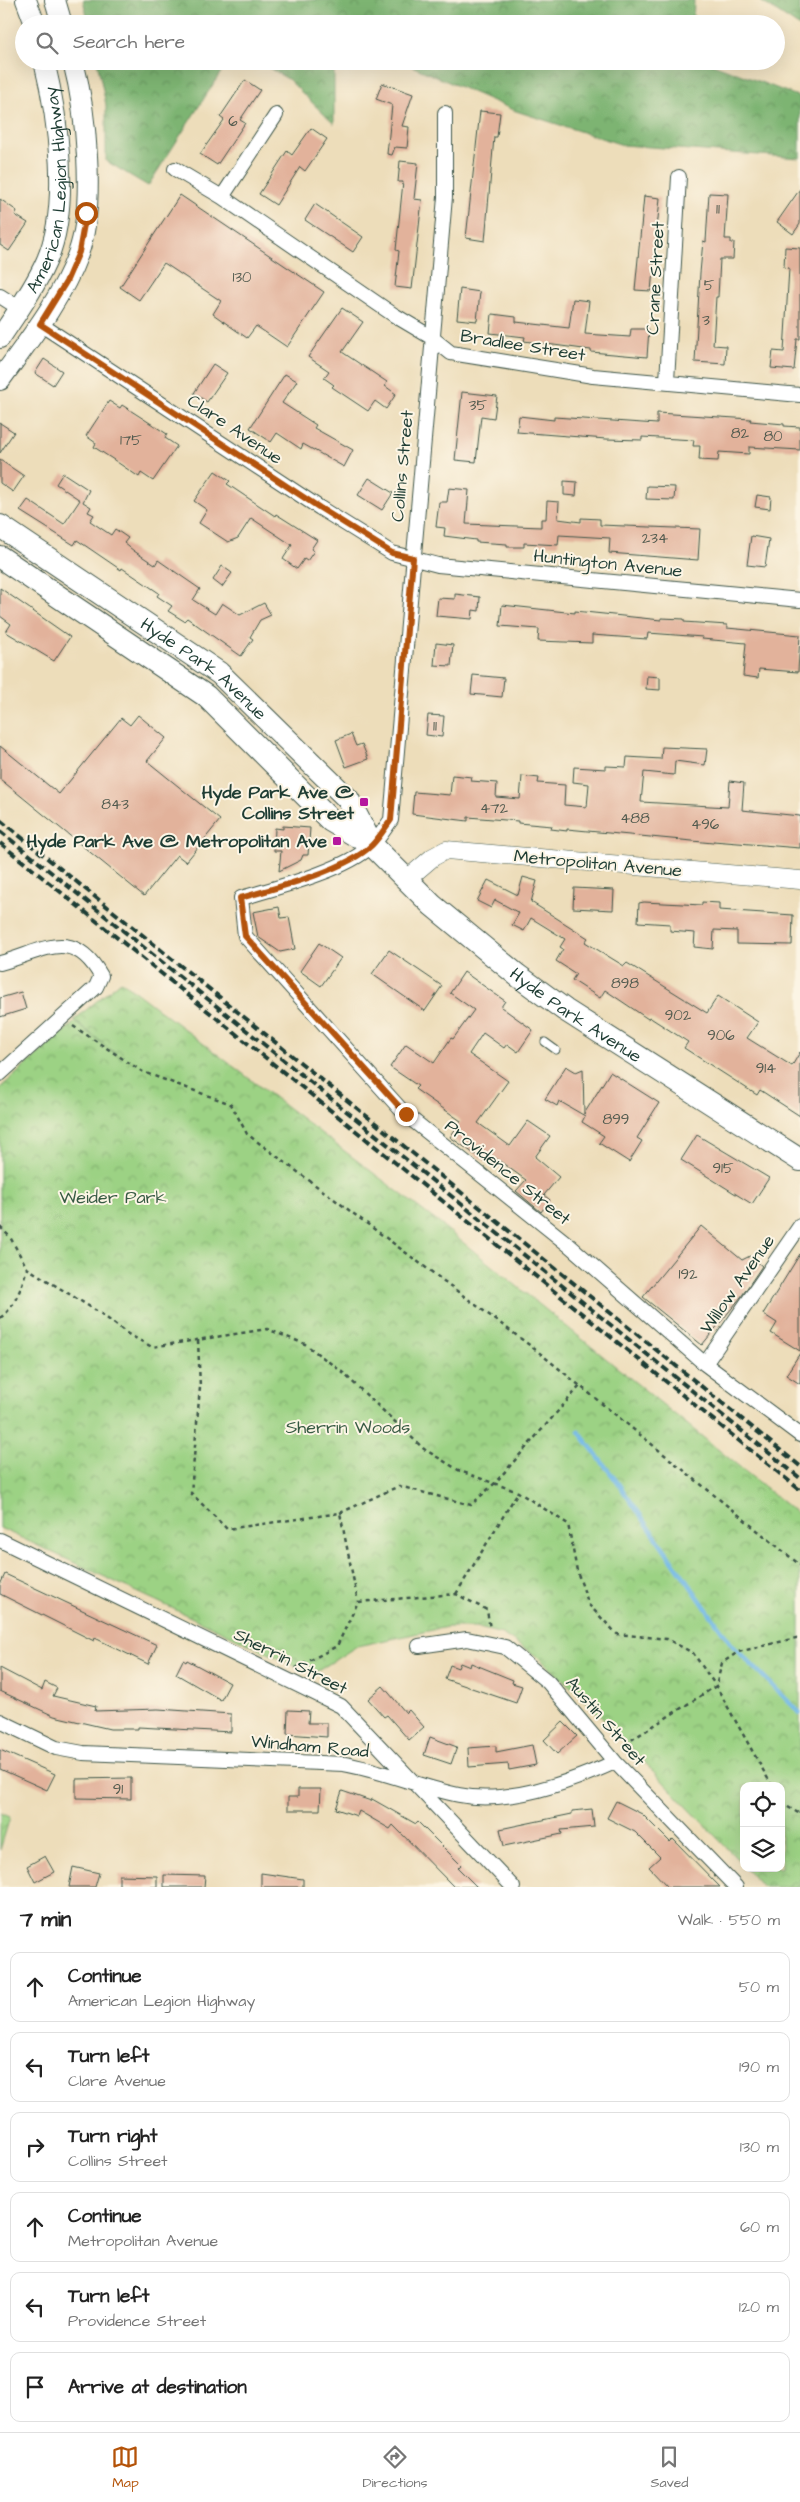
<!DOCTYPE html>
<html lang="en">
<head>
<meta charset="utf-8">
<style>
	:root { --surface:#fff; --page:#f6f6f6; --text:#222; --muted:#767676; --line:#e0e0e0; --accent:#b45309 }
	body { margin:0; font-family:"Architects Daughter",sans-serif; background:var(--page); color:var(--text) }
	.controls { position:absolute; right:15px; bottom:15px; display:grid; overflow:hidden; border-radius:10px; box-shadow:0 5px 20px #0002 }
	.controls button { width:45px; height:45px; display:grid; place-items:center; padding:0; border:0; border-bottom:1px solid var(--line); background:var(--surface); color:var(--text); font:25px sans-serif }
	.stop { position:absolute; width:15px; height:15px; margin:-11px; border:4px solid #b45309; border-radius:50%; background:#fff }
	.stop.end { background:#b45309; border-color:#fff; box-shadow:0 1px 5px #0008 }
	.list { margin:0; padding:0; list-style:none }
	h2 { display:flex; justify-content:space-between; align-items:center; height:65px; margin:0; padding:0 20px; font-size:21px }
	h2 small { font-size:16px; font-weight:400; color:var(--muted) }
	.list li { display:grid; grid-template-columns:32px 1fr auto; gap:15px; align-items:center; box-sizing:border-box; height:70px; margin:0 10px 10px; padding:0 10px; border:1px solid var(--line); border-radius:10px }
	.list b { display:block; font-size:19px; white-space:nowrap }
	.list p { margin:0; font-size:16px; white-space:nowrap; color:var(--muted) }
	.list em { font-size:16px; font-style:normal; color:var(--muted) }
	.icon { flex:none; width:28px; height:28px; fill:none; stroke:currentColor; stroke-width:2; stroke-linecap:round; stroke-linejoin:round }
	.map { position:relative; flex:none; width:800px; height:1887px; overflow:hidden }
	.search { position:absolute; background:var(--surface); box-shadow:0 5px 20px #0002; left:15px; right:15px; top:15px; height:55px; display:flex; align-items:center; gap:12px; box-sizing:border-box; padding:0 18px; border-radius:28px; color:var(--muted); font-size:19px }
	.sheet { height:545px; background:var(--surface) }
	nav { display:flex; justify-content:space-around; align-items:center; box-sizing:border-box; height:70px; border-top:1px solid var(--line); background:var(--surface); font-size:14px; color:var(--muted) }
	nav a { display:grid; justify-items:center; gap:2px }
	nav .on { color:var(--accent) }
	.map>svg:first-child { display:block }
	.forest { fill:url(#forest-crowns); stroke:#4e7853 }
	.park { fill:url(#park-crowns); stroke:#5e885c }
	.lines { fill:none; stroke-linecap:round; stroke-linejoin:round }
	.stream { stroke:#6fb8e7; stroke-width:4.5 }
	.building { fill:#e2b29b }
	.service-casing { stroke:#3e5548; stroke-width:9 }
	.minor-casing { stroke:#3e5548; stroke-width:16 }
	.tertiary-casing { stroke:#3e5548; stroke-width:19 }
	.secondary-casing { stroke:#3e5548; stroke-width:22 }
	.primary-casing { stroke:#3e5548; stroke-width:24 }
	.path { stroke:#3e5548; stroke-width:2.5; stroke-dasharray:4 4; stroke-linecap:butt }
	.service { stroke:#fff; stroke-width:7 }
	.minor { stroke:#fff; stroke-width:14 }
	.tertiary { stroke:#fff; stroke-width:18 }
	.secondary { stroke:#fff; stroke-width:20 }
	.primary { stroke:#fff; stroke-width:22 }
	.rail { stroke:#1f3d34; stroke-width:4; stroke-dasharray:8 4; stroke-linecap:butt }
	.route { stroke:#b45309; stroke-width:6 }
	.poi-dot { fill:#b5179e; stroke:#fcf5e5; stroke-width:2 }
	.labels { text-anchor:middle; stroke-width:4; stroke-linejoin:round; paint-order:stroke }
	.number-label { font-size:15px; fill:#505a4e }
	.street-label { font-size:18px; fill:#1f3d34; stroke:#fcf5e5 }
	.poi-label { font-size:18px; font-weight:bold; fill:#1f3d34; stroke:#fcf5e5; text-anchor:end }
	.park-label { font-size:18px; fill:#385b44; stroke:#fcf5e5 }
</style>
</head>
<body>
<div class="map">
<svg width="800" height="1887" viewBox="0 0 800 1887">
	<defs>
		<pattern id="forest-crowns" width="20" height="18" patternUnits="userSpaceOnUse" patternTransform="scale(1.25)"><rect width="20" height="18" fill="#7db472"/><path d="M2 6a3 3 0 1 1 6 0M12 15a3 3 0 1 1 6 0" fill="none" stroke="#66945e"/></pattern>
		<pattern id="park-crowns" width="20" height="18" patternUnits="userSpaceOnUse" patternTransform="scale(1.25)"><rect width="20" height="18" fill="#9cd284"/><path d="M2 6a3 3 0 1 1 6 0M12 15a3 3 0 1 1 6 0" fill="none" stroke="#7fac6d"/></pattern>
	</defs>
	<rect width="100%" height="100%" fill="#fcf5e5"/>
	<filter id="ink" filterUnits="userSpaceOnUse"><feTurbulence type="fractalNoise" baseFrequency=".02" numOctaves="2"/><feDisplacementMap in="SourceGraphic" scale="10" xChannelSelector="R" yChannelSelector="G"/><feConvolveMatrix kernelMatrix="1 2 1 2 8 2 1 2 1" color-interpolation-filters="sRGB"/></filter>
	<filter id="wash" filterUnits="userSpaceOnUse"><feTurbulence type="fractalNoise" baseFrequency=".0096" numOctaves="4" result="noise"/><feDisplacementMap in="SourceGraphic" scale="20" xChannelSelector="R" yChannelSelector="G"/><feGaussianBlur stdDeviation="1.12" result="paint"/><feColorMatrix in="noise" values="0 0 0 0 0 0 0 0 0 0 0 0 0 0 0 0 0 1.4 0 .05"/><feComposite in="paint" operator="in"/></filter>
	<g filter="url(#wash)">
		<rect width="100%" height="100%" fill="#edddba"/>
		<path class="forest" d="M83,0H694L693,24H89Z
			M759,0H800V27Z
			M97,61H228L148,186L106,161V105Z
			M257,61H334V124L288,79Z
			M400,61H705L800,97V158L623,145L516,111Z"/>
		<path class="park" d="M121,981L439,1223L800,1516V1887H763L745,1868H781V1786H744V1866L583,1698L538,1657L502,1634L475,1627H447L357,1646L313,1674L0,1528V1088L75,1022L122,1059L74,1020Z
			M0,1813L10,1817L0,1850Z"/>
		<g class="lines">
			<path class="stream" d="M579,1432L615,1479L732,1645L800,1713"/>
		</g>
		<g id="blocks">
			<path class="building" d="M245,80L260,90L240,120L245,123L217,165L200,154L224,120L220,117Z
				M382,83L413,94L402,126L409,127L407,148L395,147L392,155L387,154L392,105L376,99Z
				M480,111L500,113L497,137H494L485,241L466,238Z
				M311,128L327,139L305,171L300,167L276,205L259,194L287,151L292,155Z
				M400,161L418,163L414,199L422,200L412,289L395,287L399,251L396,250L403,182H398Z
				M800,189V224L793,234L777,222Z
				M709,193L728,194L725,239H731V243H734L733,259H720L718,297H716L713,345L726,346L725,364L695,362L700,273L703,241L706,242Z
				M180,195L324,292L287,347L256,326L247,338L213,314L221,301L164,263L139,300L120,287Z
				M644,196L660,198L651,291L635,290Z
				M0,199L17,211L15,215L28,223L9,251L0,245Z
				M315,204L363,237L353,252L305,220Z
				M785,247L800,248V339H797L794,370L771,368L773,351L784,352L789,268L784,267Z
				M460,289L480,292L477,321L457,319Z
				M573,299L589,301L585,334L630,337L631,329H649L647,357L591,352V350L524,341L525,337L490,333L492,314L516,317V322L569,328Z
				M342,308L363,322L342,352L387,382L385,386L396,394L386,409L375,401L368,411L332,387L334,385L324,378L329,371L308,357Z
				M44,359L62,371L53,385L35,373Z
				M213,364L227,373L207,402L194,393Z
				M285,374L297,381L282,403L316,425L314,428L353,450L344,467L303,444L301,449L277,433L271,442L250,428Z
				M462,392L497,396L494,418L481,416L476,462L455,460Z
				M109,401L120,408L122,405L167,434L165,438L177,446L153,481L141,473L139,477L114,460L94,447L96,443L86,436Z
				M657,413L751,419L750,421L784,424V426L800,427V450L749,447V454L719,452L718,461L699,460L700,446H693L694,440L642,437V440L606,439L517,432L519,416L554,420V417L657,424Z
				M0,423L14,432L0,453Z
				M0,460L24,476L13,492L0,483Z
				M215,471L230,481L227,484L275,516L276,514L317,540L311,549L314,551L307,561L304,559L297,569L283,559L292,545L251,518L238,538L228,542L199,523L207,510L194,501Z
				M63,473L89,490L83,502L91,507L88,512L94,515L90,521L111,535L115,529L128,538L124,543L134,551L155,565L158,560L200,589L193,600L215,614L222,603L240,615L264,603L271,615L260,620L250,637L253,639L241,656L187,618L184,621L168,611L172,606L157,596L159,593L122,568L121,570L77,540L74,545L20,511L28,500L64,524L80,500L56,484Z
				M369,478L393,493L382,510L358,495Z
				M564,481L577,482L576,496L564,495Z
				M647,486L675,487L674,500L646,499Z
				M449,488L469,490L466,524L541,527V519H546L547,501L559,502L558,519L581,522V518L600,519V525L700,529L698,560L609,553L610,538L559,535L558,545L524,543V547H507V544L476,542V540L444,536L445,528L436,527L439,502H447Z
				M757,495L771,497L770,509L755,507Z
				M751,536L769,539L765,567L747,565Z
				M222,566L232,573L222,587L213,580Z
				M0,588L70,637L54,661L6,632L11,624L0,616Z
				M455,594L480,597L479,611L473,610L472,619L436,616L438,598L455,599Z
				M502,605L575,613V611L661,620V618L684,619V622L727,625V628L800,635L798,672L759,669L758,678L743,676L746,643L702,639L703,637L648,633L647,639L592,635V643L538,641L539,629L500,626Z
				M436,643L453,645L451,666L434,665Z
				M473,675L504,678L502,697L471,694Z
				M647,676L660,677V690L646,689Z
				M138,715L166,738L147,761L220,820L186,862L177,855L144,896L0,779V746L59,794L121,718L130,725Z
				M428,715L444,716L442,737L426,735Z
				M351,734L356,746L362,744L368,759L346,767L336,740Z
				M662,747L707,749L705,765L675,761L674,775L644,772L641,802L728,807L730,781L744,783L742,810L800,816V848L713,841V843L567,829V831L551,829L552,826L518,823V821L468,817V821L412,814L414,792L450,795L452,775L472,777L471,781L497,783L496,797L520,799L522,776L539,778L538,783L565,785L564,805L587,807L589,784L573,782L574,767L606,769V766L626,767L627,757L661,759Z
				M283,826L310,828L308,855H303L301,860L279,871L281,851H274L275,828L283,829Z
				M523,877L537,881L531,902L588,938L585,942L624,966L627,963L707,1013L718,996L758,1022L747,1038L792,1066L800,1052V1116L760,1090L757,1095L684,1048L688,1042L649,1017L648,1019L605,990L600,998L572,980L576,974L556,961L563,949L560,947L565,939L531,918L524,931L512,925L519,913L495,900L491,908L477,901L488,880L518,895Z
				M574,888L614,890L613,910L573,908Z
				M644,902L702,905V902L719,903V910L793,915L792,945L737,944V931L714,930L713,949L694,947L695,933L670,931V924L638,922L639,903Z
				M279,907L281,918L289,917L295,949L280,952L258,937L253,912Z
				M319,943L341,958L321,986L300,971Z
				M389,950L442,986L425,1011L372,974Z
				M464,972L505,1001L501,1007L533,1030L518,1052L507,1044L504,1048L483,1033L469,1054L508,1081L478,1123L510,1146L528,1121L550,1136L535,1157L559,1177L544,1195L550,1200L541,1212L516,1191L526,1180L491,1155L486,1162L450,1137L461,1121L415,1089L418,1086L390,1067L406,1044L434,1063L451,1038L453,1039L474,1010L450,993Z
				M21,992L26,1009L0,1017V998Z
				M566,1066L576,1072L583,1069L584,1114L610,1072L659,1103L637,1138L642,1141L629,1162L599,1143L604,1136L582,1122L585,1116L559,1101L557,1106L545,1099Z
				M697,1135L769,1178L752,1204L681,1160Z
				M701,1226L742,1260L750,1256L762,1266L741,1297L702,1345L643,1297Z
				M800,1254V1351L771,1333L777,1323L763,1314Z
				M800,1353V1384L786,1375Z
				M5,1574L157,1645L148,1664L95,1638L94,1641L0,1594V1585Z
				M183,1660L186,1662L187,1660L230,1683L221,1700L176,1674Z
				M460,1663L470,1667L471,1663L513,1680L512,1683L522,1686L516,1703L445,1679L450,1665L458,1668Z
				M0,1668L42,1690L45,1682L57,1688L53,1696L96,1706L95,1711L158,1709L231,1714V1732L138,1727V1729H110L54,1716L0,1691Z
				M383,1686L406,1713L409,1710L424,1727L409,1740L387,1715L384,1717L368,1699Z
				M288,1710L309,1711L308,1723H327V1737L287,1734Z
				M563,1722L577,1736L557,1754L544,1740Z
				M430,1737L457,1747L451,1764L424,1755Z
				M532,1745L536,1765L509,1770L508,1764L469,1767L468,1748L496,1746V1752Z
				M0,1750L55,1774L47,1790L0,1769Z
				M131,1778V1799L76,1798V1779Z
				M298,1789H321L320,1810H288V1797H298Z
				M342,1791L371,1801L372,1799L416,1824L418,1822L461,1865L458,1868L477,1887H454L393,1825L390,1829L359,1811L357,1816L336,1809Z
				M616,1801L642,1814L670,1842L673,1839L720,1887H668L649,1867L660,1857L635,1832L607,1818Z
				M592,1809L594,1827L561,1830L562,1834L504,1846L500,1829L572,1814V1811Z
				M45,1856L54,1872L35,1882L27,1866Z
				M73,1867L99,1873L95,1887H69Z
				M261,1873L303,1879V1887H261Z
				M119,1875L157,1876V1887H119Z
				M164,1875L205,1876L204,1887H164Z"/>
		</g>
	</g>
	<g filter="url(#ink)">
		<use href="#blocks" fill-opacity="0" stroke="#3e5548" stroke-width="1"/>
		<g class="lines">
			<g class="service-casing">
				<path id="service" d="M545,1042L556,1050"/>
			</g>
			<g class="minor-casing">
				<path id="minor" d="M445,113V197L391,820C385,828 379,838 372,845C347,870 276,888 241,898L245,936L405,1114L570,1246L705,1364L800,1435
					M175,169L222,197L394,315L431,337L451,353L593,376L800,395
					M222,197L276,115
					M0,296L19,308
					M40,324L320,508L392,553L438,565L800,600
					M667,381L679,177
					M0,963C43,952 72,925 101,976L96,987L0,1074
					M705,1364L800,1226
					M0,1540L341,1706L513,1887
					M419,1646L467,1639L505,1647L548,1682L615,1762L736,1887
					M0,1721L56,1748L83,1753L344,1764C384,1771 420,1787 459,1795C507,1805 571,1782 615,1762"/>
			</g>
			<g class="tertiary-casing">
				<path id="tertiary" d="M406,880L433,857L446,850L800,880"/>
			</g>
			<g class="secondary-casing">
				<g id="secondary">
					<path d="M26,0L35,24"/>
					<path d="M55,0L62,24"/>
					<path id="s1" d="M0,338C16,314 34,289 46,262C71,207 58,118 44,61"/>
					<path d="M0,380C29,340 61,300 78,254C96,205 86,111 73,61"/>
				</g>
			</g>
			<g class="primary-casing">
				<g id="primary">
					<path id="s2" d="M0,526L219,673L348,799L372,845"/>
					<path id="s3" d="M0,557L206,696L331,821L372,845L432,905L517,975L565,1010L800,1160"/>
				</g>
			</g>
			<path class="path" d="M73,1026L143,1072L231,1104L247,1134L536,1350L800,1565
				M0,1227L10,1237L27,1268L100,1313L128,1334L152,1347L267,1329L305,1344L342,1372L424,1449L460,1471L518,1492L568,1524L577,1571L589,1605L617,1634L667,1639L693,1653L716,1686L772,1786
				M0,1318C16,1307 22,1285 27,1268
				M198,1340L200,1387L191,1493L227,1529L340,1513L358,1602
				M340,1513L399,1486L471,1505L495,1483L580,1386
				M456,1594L518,1492
				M296,1668L337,1646L358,1602L456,1594L487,1610L490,1629
				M625,1744L716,1686L722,1663L738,1652L800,1637
				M781,1803L800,1814"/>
			<use href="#service" class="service"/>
			<use href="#minor" class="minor"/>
			<use href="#tertiary" class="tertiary"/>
			<use href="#secondary" class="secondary"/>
			<use href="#primary" class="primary"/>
			<path class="rail" d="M0,820L800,1466
				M0,831L800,1478
				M0,843L800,1490"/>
		</g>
	</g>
	<g class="lines" filter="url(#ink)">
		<path class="route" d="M86,213L79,252L66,282L40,324L320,508L392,553L413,558L391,820C385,828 379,838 372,845C347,870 276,888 240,898L245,936L406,1114"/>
	</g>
	<g class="poi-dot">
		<rect x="359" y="797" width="10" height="10" rx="2.5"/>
		<rect x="332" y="836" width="10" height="10" rx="2.5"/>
	</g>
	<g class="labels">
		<g class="number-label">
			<text x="233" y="126">6</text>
			<text x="718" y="214">11</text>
			<text x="242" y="282">130</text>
			<text x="709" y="290">5</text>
			<text x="706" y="325">3</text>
			<text x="478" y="410">35</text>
			<text x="740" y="438">82</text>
			<text x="773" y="441">80</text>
			<text x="131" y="445">175</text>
			<text x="655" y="543">234</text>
			<text x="435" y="731">11</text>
			<text x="115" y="809">843</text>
			<text x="494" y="813">472</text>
			<text x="635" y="823">488</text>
			<text x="705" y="829">496</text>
			<text x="625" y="988">898</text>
			<text x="678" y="1020">902</text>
			<text x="721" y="1040">906</text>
			<text x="766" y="1073">914</text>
			<text x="616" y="1124">899</text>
			<text x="723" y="1173">915</text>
			<text x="688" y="1279">192</text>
			<text x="118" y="1794">91</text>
		</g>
		<g class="street-label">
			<text dy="6" stroke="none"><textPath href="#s1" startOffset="161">American Legion Highway</textPath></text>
			<text transform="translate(655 278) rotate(-87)" y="6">Crane Street</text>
			<text transform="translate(523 345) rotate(9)" y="6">Bradlee Street</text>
			<text transform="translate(235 429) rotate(34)" y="6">Clare Avenue</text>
			<text transform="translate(402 466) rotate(-85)" y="6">Collins Street</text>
			<text transform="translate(608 563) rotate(6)" y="6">Huntington Avenue</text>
			<text dy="6" stroke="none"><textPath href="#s2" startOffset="249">Hyde Park Avenue</textPath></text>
			<text transform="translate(598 863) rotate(5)" y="6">Metropolitan Avenue</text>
			<text dy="6" stroke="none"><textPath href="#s3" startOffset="739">Hyde Park Avenue</textPath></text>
			<text transform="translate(508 1172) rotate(39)" y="6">Providence Street</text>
			<text transform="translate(737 1284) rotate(-55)" y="6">Willow Avenue</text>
			<text transform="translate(291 1661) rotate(27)" y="6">Sherrin Street</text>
			<text transform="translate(606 1721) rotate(49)" y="6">Austin Street</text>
			<text transform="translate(310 1746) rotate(5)" y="6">Windham Road</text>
		</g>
		<g class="poi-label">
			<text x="354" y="798">Hyde Park Ave @<tspan x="354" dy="21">Collins Street</tspan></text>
			<text x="327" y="847">Hyde Park Ave @ Metropolitan Ave</text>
		</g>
		<g class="park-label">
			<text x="113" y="1203">Weider Park</text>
			<text x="348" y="1433">Sherrin Woods</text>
		</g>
	</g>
</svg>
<div class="controls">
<button><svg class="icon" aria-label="locate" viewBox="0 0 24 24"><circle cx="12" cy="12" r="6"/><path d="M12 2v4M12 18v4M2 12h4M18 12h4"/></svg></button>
<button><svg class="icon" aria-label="layers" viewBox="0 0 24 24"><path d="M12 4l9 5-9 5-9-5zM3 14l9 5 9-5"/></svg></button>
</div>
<div class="stop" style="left:86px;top:213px"></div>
<div class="stop end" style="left:406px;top:1114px"></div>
<div class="search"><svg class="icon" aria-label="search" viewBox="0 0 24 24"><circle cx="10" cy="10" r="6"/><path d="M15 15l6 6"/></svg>Search here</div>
</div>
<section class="sheet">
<h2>7 min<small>Walk · 550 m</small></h2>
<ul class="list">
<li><svg class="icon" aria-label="ahead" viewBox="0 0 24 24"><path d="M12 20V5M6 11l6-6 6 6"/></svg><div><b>Continue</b><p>American Legion Highway</p></div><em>50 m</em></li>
<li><svg class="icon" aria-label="left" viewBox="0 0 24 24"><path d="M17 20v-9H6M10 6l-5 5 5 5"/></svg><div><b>Turn left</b><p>Clare Avenue</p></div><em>190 m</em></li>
<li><svg class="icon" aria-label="right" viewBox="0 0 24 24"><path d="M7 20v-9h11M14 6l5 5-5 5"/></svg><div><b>Turn right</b><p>Collins Street</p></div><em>130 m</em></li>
<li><svg class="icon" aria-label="ahead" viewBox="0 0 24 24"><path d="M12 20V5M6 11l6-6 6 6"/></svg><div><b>Continue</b><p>Metropolitan Avenue</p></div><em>60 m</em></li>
<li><svg class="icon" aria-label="left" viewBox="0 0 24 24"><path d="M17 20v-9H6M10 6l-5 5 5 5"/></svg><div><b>Turn left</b><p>Providence Street</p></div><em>120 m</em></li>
<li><svg class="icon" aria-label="arrive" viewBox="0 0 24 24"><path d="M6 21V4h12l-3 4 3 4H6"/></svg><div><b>Arrive at destination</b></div></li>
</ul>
</section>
<nav>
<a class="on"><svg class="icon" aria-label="map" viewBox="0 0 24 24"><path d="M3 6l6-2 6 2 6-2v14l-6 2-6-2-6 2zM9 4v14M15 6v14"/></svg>Map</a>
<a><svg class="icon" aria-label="directions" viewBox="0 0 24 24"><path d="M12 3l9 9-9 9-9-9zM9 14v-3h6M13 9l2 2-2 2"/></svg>Directions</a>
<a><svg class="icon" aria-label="saved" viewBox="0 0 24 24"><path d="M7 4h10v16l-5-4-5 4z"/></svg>Saved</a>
</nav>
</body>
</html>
